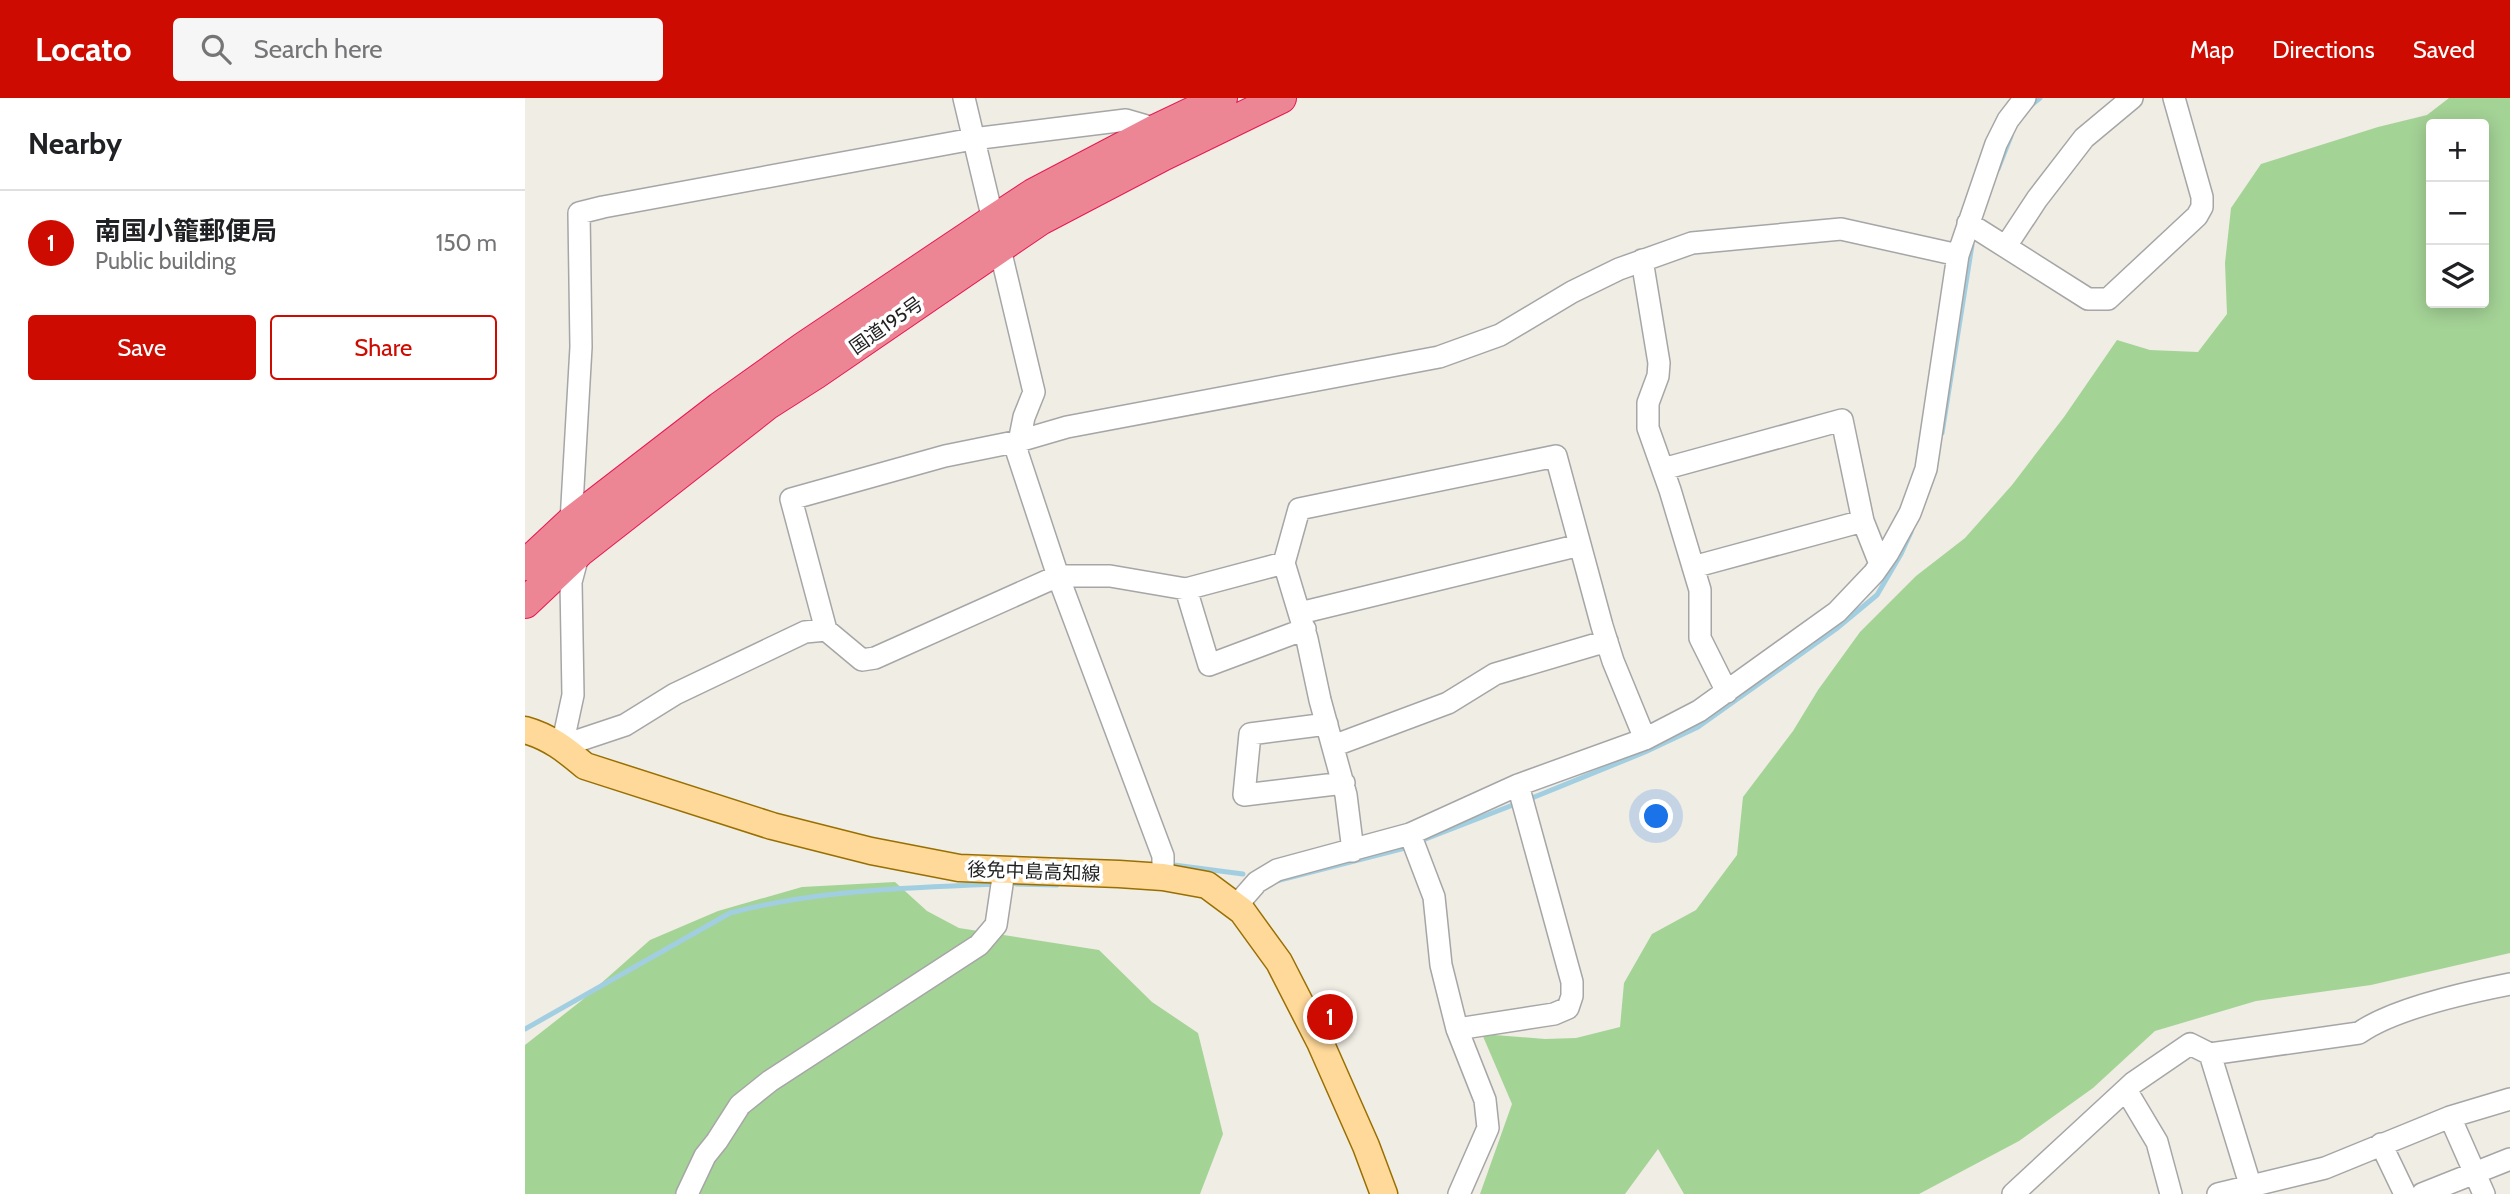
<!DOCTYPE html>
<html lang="en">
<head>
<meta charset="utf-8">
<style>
	:root { --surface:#fff; --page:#f6f6f6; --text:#202124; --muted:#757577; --line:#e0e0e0; --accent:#cd0b00 }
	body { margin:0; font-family:Cabin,"Noto Sans JP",sans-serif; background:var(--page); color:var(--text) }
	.controls { position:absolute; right:21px; top:21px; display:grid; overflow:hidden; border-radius:7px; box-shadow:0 4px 18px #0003 }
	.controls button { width:63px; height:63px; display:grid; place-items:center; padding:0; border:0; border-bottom:2px solid var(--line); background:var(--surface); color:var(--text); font:35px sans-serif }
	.you { position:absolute; left:1132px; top:719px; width:24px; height:24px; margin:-18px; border:5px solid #fff; border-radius:50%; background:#1a73e8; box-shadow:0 0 0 10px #1a73e833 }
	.badge { display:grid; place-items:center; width:46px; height:46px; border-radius:50%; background:var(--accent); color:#fff; font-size:23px; font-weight:700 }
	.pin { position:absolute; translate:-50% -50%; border:4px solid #fff; box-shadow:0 2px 7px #0006 }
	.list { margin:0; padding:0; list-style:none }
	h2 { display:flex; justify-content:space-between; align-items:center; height:91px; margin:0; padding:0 28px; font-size:30px }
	h2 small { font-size:23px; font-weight:400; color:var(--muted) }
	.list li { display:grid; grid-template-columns:46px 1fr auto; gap:21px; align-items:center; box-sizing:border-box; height:105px; padding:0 28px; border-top:2px solid var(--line) }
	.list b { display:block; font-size:26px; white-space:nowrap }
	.list p { margin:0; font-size:23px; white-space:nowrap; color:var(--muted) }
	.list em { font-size:23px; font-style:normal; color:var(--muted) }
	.actions { display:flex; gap:14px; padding:21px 28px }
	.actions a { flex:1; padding:16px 0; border:2px solid var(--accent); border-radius:7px; text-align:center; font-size:24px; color:var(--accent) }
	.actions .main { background:var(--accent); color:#fff }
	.icon { flex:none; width:38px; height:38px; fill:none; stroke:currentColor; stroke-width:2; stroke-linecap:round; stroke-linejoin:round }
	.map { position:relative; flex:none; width:1985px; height:1096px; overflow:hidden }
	header { display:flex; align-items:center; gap:42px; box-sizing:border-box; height:98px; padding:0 35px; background:var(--accent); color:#fff }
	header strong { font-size:33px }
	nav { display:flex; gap:38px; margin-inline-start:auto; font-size:24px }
	.search { width:490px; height:63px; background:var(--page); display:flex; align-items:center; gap:18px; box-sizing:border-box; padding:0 24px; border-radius:7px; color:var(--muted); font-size:26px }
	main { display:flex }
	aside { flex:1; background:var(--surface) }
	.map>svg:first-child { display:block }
	.forest { fill:#a4d396; fill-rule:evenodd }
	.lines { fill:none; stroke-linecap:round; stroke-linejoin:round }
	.stream { stroke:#a1cfe1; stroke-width:5 }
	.minor-casing { stroke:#a6a6a6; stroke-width:24 }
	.major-casing { stroke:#996f00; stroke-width:29 }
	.highway-casing { stroke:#e71854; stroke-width:32 }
	.minor { stroke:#fff; stroke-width:21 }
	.major { stroke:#ffd99a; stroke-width:26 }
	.highway { stroke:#ed8694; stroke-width:30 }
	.labels { text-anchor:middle; stroke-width:7; stroke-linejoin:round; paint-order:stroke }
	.street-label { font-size:19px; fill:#1f1f1f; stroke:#fff }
</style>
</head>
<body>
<header>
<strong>Locato</strong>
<div class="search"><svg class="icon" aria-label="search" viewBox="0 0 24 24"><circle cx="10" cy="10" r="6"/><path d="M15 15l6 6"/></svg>Search here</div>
<nav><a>Map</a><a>Directions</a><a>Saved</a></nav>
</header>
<main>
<aside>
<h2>Nearby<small></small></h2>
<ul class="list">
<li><span class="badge">1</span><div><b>南国小籠郵便局</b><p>Public building</p></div><em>150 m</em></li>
</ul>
<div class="actions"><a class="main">Save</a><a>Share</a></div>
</aside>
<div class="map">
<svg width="1985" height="1096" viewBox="0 0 1985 1096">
	<rect width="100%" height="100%" fill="#f0ede4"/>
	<path class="forest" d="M1924,0H1985V855L1846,887L1731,903L1630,933L1568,990L1494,1043L1394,1096H1159L1133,1051L1100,1096H955L987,1006L957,936L1020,941L1051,940L1095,929L1099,885L1127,836L1171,812L1212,757L1218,699L1268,633L1293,592L1335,534L1391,478L1440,440L1487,387L1539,319L1592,242L1625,252L1673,254L1702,216L1700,165L1706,110L1736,66L1853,29L1902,17ZM1906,26H1959V205H1906Z
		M370,784L402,813L434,830L574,852L627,904L673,935L698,1036L675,1096H0V947L56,903L125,842L193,813L277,789Z"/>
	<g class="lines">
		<path class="stream" d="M1504,9L1515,0
			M1473,71L1486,38
			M1417,335L1447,147
			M1002,702L1120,654L1173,629L1311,531L1352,497L1376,456L1386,434
			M898,742L993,705
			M649,767L718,776
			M751,783L880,750
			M491,786L532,787
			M0,931L205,815C291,792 382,790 471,786"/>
		<g class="minor-casing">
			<path id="minor" d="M439,0L509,294L499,319L492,354L533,478L638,758V779
				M1443,125L1563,201H1583L1672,118L1677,109V99L1649,0
				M1481,148L1512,101L1559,40L1607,0
				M1117,162L1134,265L1133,278L1123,305V330L1145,392L1175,492V540L1202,594
				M1138,371L1317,322L1338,423L1355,466
				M1168,469L1338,423
				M661,491L684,567L780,531
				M775,515L1055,447
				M301,532L266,401L420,358L494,343L542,329L914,259L975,237L1047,194L1094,171L1167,145L1316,131L1433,157
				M802,626L725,636L719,697L819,685
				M37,648L48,597L46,484L54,454L46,424L56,249L54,115L78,109L448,41L601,22L632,31
				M37,648L100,627L150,596L280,534L301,532L337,562L350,560L533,478H585L661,491L759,465
				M808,648L923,605L970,576L1082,543
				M885,736L909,799L916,867L932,931L960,1002L963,1030L934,1096
				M828,753L821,697L795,602L782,541L759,465L774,411L1031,358L1077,528L1088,563L1120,641
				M711,808L732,784L752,772L885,736L993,687L1120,641L1174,613L1312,514L1349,475L1363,455L1385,415L1401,371L1433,157L1471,46L1483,22L1500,0
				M932,931L1029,916L1043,910L1047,898V884L993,687
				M1685,956L1728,1096
				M1601,992L1632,1044L1646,1096
				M1925,1019L1959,1096
				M1856,1046L1880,1096
				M162,1096L180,1058L192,1043L215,1007L245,983L454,847L471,827L479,773
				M1488,1096L1608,985L1665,946L1685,956L1834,935C1868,911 1944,894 1985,886
				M1693,1096L1800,1070L1925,1019L1985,1001
				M1897,1096L1985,1061"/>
		</g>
		<g class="major-casing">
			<path id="major" d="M0,632C25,639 41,652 60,668L247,728L346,753L434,770L594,776L638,779L682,787L717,813L754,864L795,944L841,1048L859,1096"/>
		</g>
		<g class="highway-casing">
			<path id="highway" d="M0,467L46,424L195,309L279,249L467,123L508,96L632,31L697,0
				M0,505L54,454L243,306L290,276L515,122L639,57L756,0"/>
		</g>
		<use href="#minor" class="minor"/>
		<use href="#major" class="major"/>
		<use href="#highway" class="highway"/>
	</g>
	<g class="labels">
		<g class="street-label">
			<text transform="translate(361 227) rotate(-35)" y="7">国道195号</text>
			<text transform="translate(509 773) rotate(2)" y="7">後免中島高知線</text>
		</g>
	</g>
</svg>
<div class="controls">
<button>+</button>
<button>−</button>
<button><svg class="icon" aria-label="layers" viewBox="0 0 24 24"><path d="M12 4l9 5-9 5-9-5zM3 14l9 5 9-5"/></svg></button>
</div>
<div class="you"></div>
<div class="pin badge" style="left:805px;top:919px">1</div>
</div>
</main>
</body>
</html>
